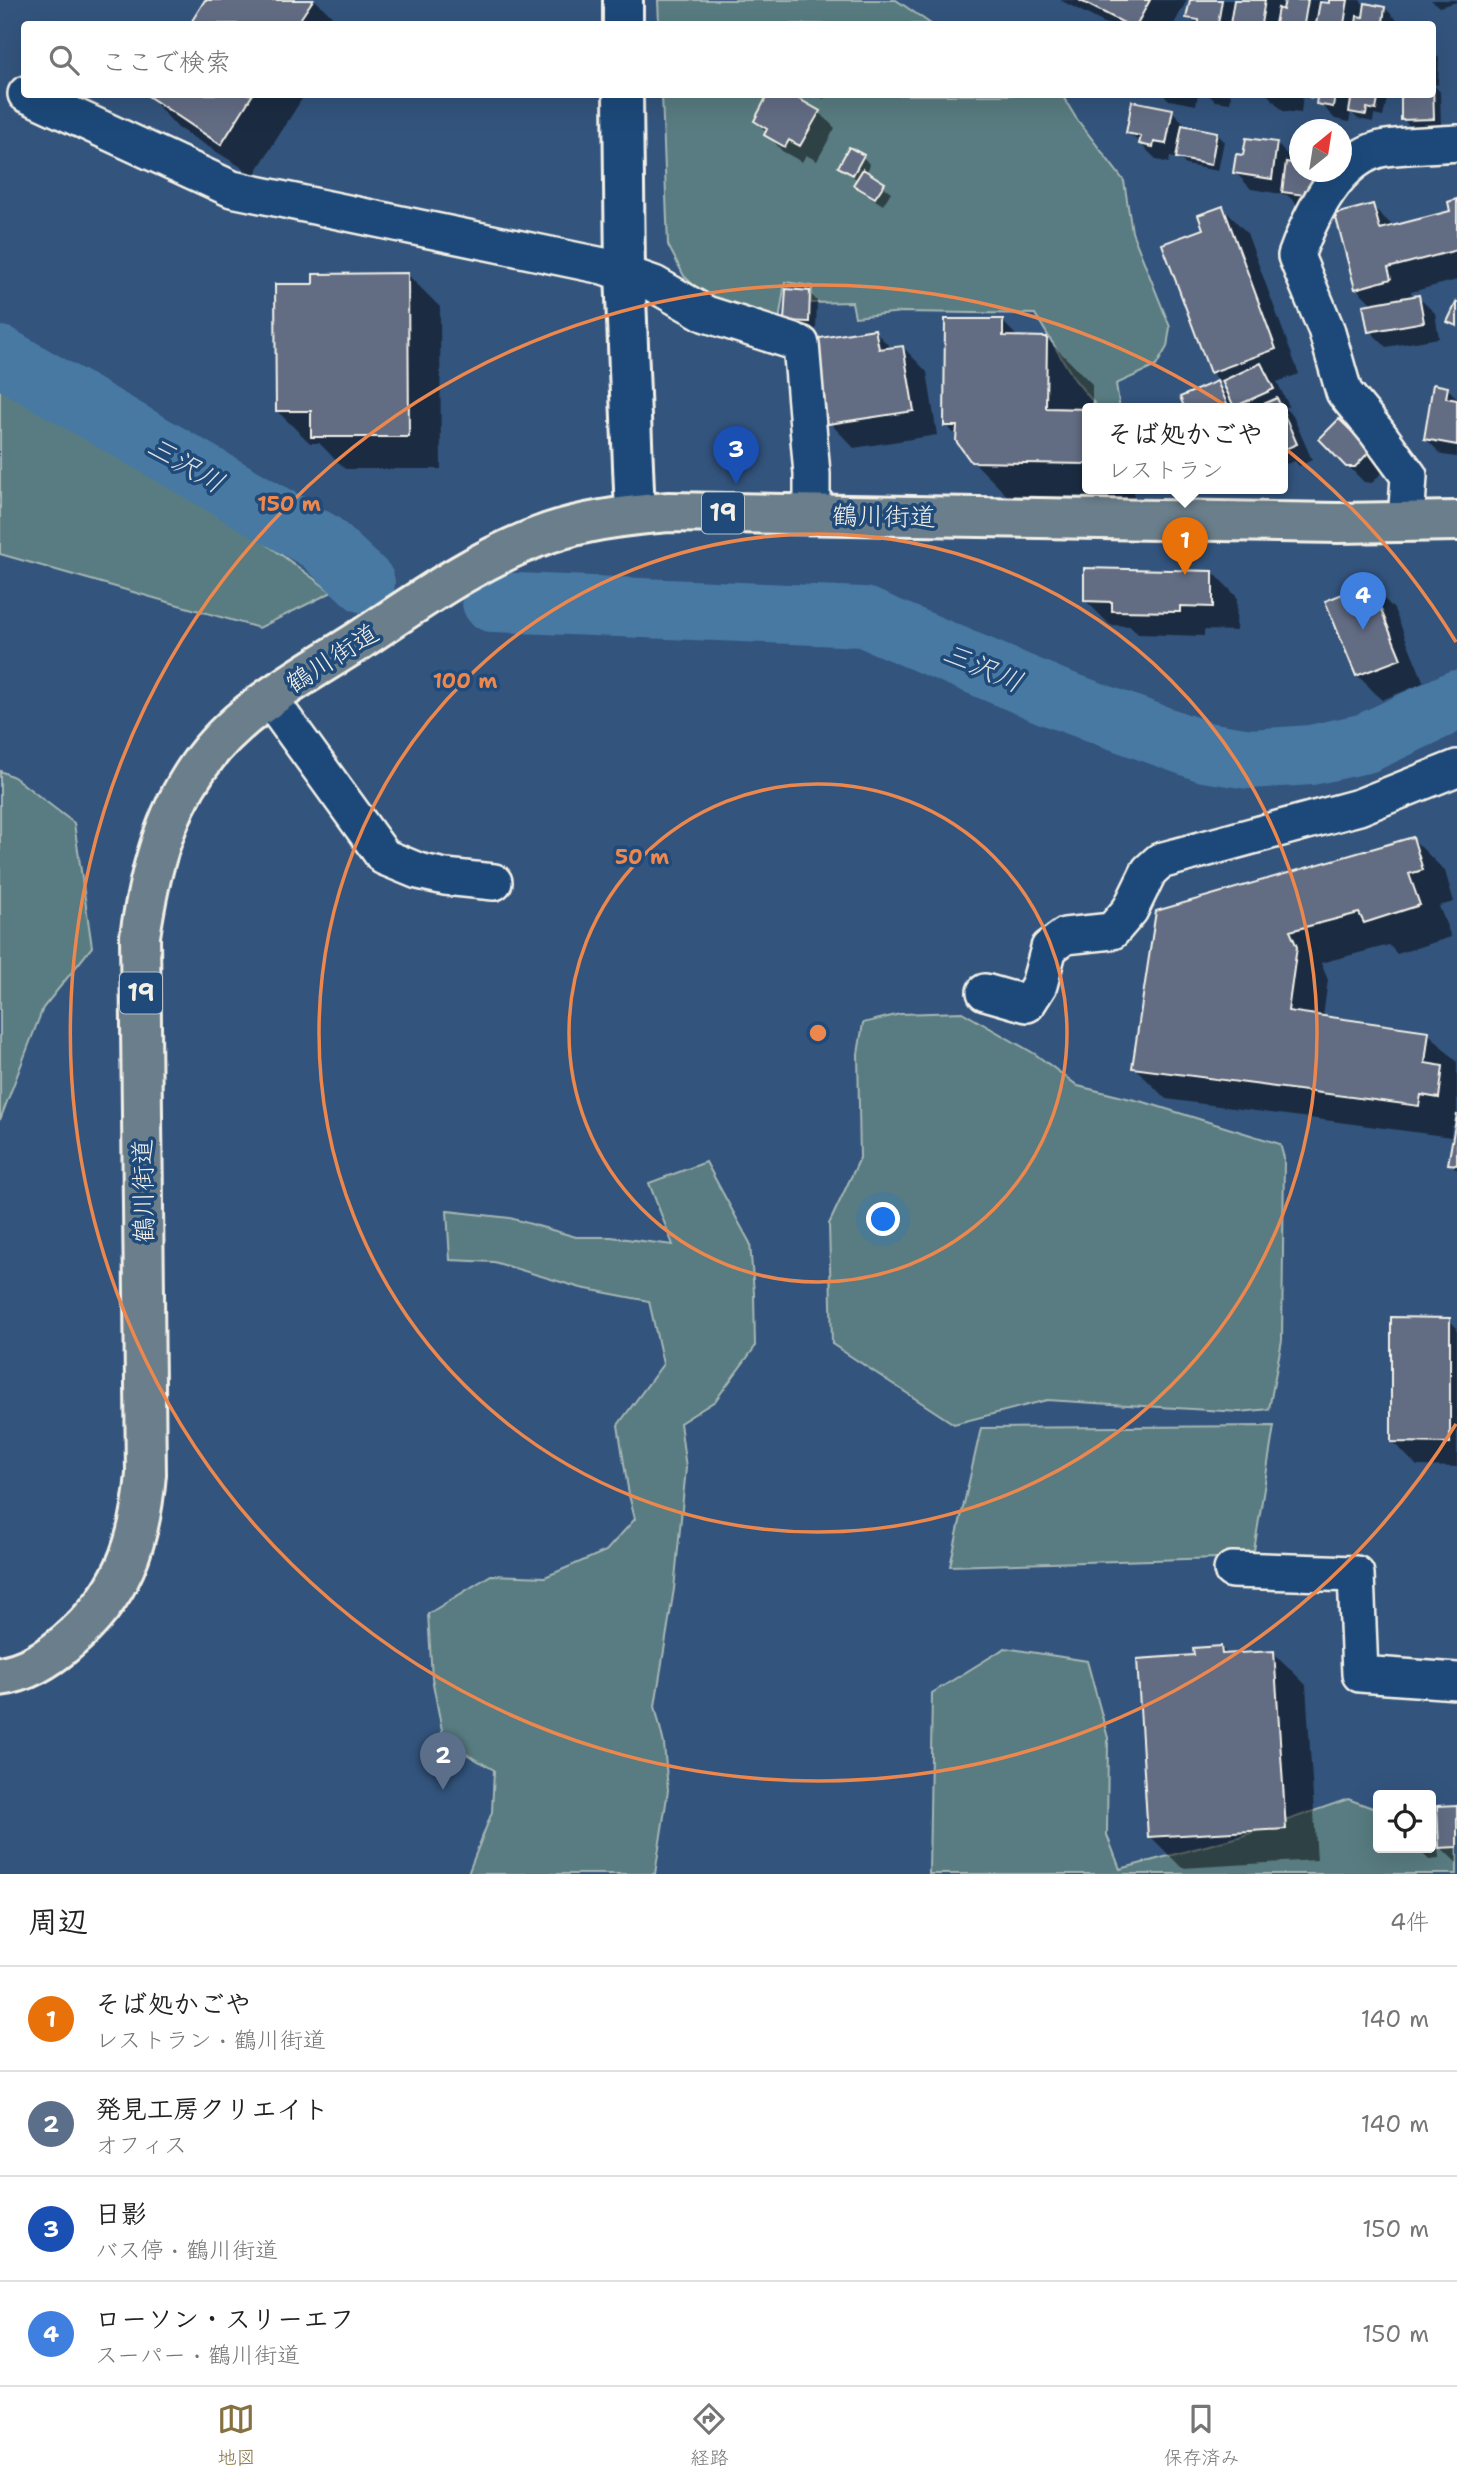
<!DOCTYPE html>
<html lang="ja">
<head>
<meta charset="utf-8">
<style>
	:root { --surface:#fff; --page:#f2f2f2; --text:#222; --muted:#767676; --line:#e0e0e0; --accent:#857141 }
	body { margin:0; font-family:"Shantell Sans","Klee One",sans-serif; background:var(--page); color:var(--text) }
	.controls { position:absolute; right:21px; bottom:21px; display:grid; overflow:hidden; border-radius:7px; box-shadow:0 7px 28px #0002 }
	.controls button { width:63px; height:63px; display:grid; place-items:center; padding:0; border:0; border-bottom:2px solid var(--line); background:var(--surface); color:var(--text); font:35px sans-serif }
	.compass { position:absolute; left:1289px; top:119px; width:63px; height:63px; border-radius:50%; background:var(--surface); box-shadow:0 7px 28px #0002; rotate:30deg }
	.you { position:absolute; left:884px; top:1220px; width:24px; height:24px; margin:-18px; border:5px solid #fff; border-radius:50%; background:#1a73e8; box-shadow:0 0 0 10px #1a73e833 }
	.badge { display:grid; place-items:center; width:46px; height:46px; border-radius:50%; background:var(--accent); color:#fff; font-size:23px; font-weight:700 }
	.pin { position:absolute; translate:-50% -58px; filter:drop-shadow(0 2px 4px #0008) }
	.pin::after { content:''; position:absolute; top:37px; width:24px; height:21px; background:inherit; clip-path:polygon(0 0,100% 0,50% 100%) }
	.popup { position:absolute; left:1082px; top:403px; width:206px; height:91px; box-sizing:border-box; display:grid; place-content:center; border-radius:7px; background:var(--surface); filter:drop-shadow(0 2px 5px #0005); font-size:23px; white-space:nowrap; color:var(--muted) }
	.popup b { font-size:26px; color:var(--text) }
	.popup::after { content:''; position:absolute; left:50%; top:100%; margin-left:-14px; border:14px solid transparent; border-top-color:var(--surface) }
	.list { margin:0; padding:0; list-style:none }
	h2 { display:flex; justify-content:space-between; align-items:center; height:91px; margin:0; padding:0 28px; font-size:30px }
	h2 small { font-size:23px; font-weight:400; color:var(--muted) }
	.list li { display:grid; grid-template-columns:46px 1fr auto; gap:21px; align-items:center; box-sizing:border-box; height:105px; padding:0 28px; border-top:2px solid var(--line) }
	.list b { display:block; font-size:26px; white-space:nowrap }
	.list p { margin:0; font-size:23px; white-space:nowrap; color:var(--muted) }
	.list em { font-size:23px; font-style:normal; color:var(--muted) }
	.icon { flex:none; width:38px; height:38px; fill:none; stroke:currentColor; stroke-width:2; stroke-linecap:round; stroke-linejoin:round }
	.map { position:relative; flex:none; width:1457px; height:1874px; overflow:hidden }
	.search { position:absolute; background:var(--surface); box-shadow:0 7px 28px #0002; left:21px; right:21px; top:21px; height:77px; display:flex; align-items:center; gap:18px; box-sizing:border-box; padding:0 24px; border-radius:7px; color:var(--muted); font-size:26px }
	.sheet { height:511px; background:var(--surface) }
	nav { display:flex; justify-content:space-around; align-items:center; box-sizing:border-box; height:98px; border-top:2px solid var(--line); background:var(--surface); font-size:19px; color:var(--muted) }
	nav a { display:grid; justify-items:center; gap:4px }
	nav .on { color:var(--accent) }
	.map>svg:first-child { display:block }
	.green { fill:#597c81; stroke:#a6b6b4; stroke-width:2 }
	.shadow { fill:#0007; fill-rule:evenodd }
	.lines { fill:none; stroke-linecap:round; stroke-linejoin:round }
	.river { stroke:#4679a3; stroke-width:60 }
	.building { fill:#626c83; stroke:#f4f1e8; stroke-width:2 }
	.street-casing { stroke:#f4f1e8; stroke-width:40 }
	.secondary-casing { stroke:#f4f1e8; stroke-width:44 }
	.primary-casing { stroke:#f4f1e8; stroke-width:44 }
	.street { stroke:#1f4a7a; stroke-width:35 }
	.secondary { stroke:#1f4a7a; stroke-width:38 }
	.primary { stroke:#6b7e8b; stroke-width:38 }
	.ring { fill:none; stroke:#ec874e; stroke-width:3.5 }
	.labels { text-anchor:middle; stroke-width:7; stroke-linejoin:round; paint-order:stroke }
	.shield { fill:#1f4a7a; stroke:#b4bfc7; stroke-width:2 }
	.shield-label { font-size:24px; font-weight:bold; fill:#f4f1e8 }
	.street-label { font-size:26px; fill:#f4f1e8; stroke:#1f4a7a }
	.water-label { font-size:28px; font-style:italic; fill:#dadfde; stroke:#1f4a7a }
	.centre { fill:#ec874e; stroke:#1f4a7a; stroke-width:3.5 }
	.ring-label { font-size:21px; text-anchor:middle; font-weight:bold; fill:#ec874e; stroke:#1f4a7a; stroke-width:7; stroke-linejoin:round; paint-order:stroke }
</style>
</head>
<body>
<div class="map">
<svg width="1457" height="1874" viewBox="0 0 1457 1874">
	<rect width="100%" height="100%" fill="#33547d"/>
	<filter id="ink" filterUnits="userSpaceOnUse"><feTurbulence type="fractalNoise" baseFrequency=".0143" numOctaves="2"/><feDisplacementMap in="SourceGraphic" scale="14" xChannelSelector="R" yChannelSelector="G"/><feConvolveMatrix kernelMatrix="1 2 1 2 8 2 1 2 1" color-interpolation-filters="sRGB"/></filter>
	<g filter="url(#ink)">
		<path class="green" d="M658,0H896L931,24H659Z
			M662,95H1062L1076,118L1124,181L1132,232L1170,327L1167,347L1156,366L1116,384L1120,409H1099L1075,380L1035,314L902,312L855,317L852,302L811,303L812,286L785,282L779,321L706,297L684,276L668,245Z
			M0,349L332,592L259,628L0,554Z
			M0,771L14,777L74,823L92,947L43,1008L0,1120Z
			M962,1012L1035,1054L1078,1086L1147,1103L1280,1144L1284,1158L1282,1340L1269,1409L1240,1412L1047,1400L954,1424L832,1344L829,1224L860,1158L858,1054L863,1023L900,1014Z
			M706,1162L750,1243L754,1293L755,1347L715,1401L680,1423L686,1468L674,1589L655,1706L664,1744L668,1790L655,1874H468L492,1812L494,1770L444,1741L432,1678L428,1614L491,1575L545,1577L606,1551L635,1519L629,1495L618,1425L663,1364L649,1301L581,1288L494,1262L450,1260L447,1211L510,1218L576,1237H611L673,1245L649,1183Z
			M1274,1426L1253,1557L950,1566L981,1428Z
			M1005,1648L1087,1661L1108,1738L1107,1835L1120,1869L1239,1837L1348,1799L1378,1810V1848H1431V1830L1457,1839V1874H929L932,1693Z"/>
		<path class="shadow" d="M207,0H315L340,24H192Z
			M1060,0H1187L1174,24H1106Z
			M1195,0H1283L1280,18L1287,0H1322L1330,5L1331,0H1360L1366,7L1385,8L1401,24H1196L1188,17Z
			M1431,0H1457V2L1439,7Z
			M1432,52L1439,58L1438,85L1433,84L1440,92L1441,126L1410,127L1403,119L1432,94Z
			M147,94H305L254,175L178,128Z
			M816,94H826L824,99Z
			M1163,94H1198L1196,105L1169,100Z
			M1208,94H1231L1230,103L1215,101Z
			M1267,94H1303L1301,113L1283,111Z
			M1311,94H1388L1383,117L1374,115L1373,122L1358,119L1351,112L1349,122L1335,119Z
			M1172,111L1189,128L1216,133L1224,141L1218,171L1186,165L1180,159L1170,157L1169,163L1157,160L1128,132Z
			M819,112L835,128L817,161L806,155L802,162L782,151L756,121Z
			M1277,144L1294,162L1300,172H1335L1300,207L1287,195L1251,189L1235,172L1245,157Z
			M863,157L870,165L866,173L891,192L883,205L863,192L856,184L858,180L840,167Z
			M1457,201V280L1411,292L1413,298L1418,297L1435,313L1439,338L1386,347L1370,331L1373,305L1356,288L1372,206L1394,227L1452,212Z
			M1223,208L1247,233L1299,374L1277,382L1289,406L1284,408L1293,416L1312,460L1299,466L1295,461L1283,465V409H1187L1217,383L1230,397L1226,387L1211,372L1205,230Z
			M408,275L440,307L441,469H345L319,443H310L277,411L315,286Z
			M810,293L817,301L816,329L793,328L785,320Z
			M1002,321L1020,339H1047L1092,384V409H1087V489H1134V509L1018,507L973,461L958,438L946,425Z
			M875,331L892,349L903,347L927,372L937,435L854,448L830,423Z
			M1447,388L1457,398V457L1442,455L1426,439Z
			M1339,421L1386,468L1372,483L1364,482L1321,439Z
			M1213,572L1237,597L1236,631L1204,630V636L1138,634L1130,626L1110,625L1086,601Z
			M1370,585L1394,609L1424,683L1382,700L1357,675Z
			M1413,839L1445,871L1454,902L1439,906L1451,937L1397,954L1389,945L1321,963L1328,980L1323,1017L1428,1033L1457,1062V1170L1450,1163L1456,1127L1452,1126L1451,1137L1166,1099L1134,1067L1157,912ZM1424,1057H1427L1425,1072Z
			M1449,1320L1457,1328V1467L1417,1466L1393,1442Z
			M1221,1647L1229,1656L1274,1653L1306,1685L1317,1860L1182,1868L1150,1836Z
			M1457,1807V1863L1438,1845L1439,1859L1429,1860L1421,1852V1848H1431V1836L1441,1847Z"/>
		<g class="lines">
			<path class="river" d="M0,356L321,542L365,583
				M492,602L864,617L1053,697L1205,752L1250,759L1311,755L1366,743L1457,700"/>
		</g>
		<path class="building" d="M205,0H313L297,24H190Z
			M1079,0H1150L1137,24H1126Z
			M1190,0H1222L1218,24H1199V20L1186,18Z
			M1234,0H1265L1261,24H1230Z
			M1285,0H1308L1304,24H1275L1278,8L1283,10Z
			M1329,0H1348L1344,24H1316L1320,2L1329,3Z
			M1365,3L1385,7L1383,22L1391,24H1356L1357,16L1363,17Z
			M1433,82L1434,119L1401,120V94H1432Z
			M145,94H253L221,145Z
			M768,94H790L820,111L800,146L789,140L785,147L764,135L767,129L754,121Z
			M1309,94H1335L1333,107L1316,104L1317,98L1309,97Z
			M1352,94H1379L1376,110L1367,108L1366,115L1349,112Z
			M1132,101L1173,109L1166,144L1154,142L1153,147L1139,144L1141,136L1126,133Z
			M1182,125L1217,132L1211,165L1176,158Z
			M1246,138L1277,142L1272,179L1233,173L1236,154L1243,155Z
			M1296,141L1300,142V172H1316L1313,191L1305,190L1304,195L1282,192L1286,162L1292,163Z
			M849,147L864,155L853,175L838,167Z
			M863,169L885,183L875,198L853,185Z
			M1457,199V250L1388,268L1391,279L1355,289L1335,214L1373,204L1380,229L1450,211L1448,202Z
			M1223,206L1276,349L1210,373L1162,244L1203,229L1198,215Z
			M408,273L409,437H311V411H276L275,284H313V274Z
			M786,289L810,291L809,322L784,321Z
			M1419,295L1424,322L1368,332L1363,305Z
			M1457,301V326L1447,322Z
			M945,319H1003V336L1047,337L1046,408L1088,409L1087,464L971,462L956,441L957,426H944Z
			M875,329L879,349L903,346L914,411L828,424L814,339Z
			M1261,363L1274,389L1234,407L1222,381Z
			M1217,381L1229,408L1185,409L1180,397Z
			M1433,384L1448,387L1446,398L1457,400V445L1424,439Z
			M1277,398L1282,409H1252Z
			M1283,412L1297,444L1283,450Z
			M1339,419L1371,450L1355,467H1346L1319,439Z
			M1084,568L1213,571V607L1180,606V612L1112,611V602L1084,601Z
			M1370,583L1401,659L1356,676L1325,601Z
			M1413,837L1423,870L1409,874L1420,905L1364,923L1359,913L1290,931L1297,947L1288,1011L1429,1031L1425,1063L1443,1066L1439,1098L1421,1095L1419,1106L1132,1068L1156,911Z
			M1457,1114V1165L1448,1164Z
			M1391,1317L1450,1318V1443L1391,1442Z
			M1221,1646L1222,1654L1274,1651L1286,1829L1148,1837L1137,1659L1194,1655L1193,1648Z
			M1457,1805V1847L1439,1848L1437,1806Z"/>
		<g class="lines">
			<g class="street-casing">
				<path id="street" d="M26,94L232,189L603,266L654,284L706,314L801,344L812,474V515
					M1406,523L1409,476L1376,431L1344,392L1326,329L1296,256C1310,217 1338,155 1386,148C1409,145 1434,145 1457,143
					M269,698L384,857L418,871L445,877L494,882
					M985,992L1027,1004L1039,985L1049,948L1065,936L1112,931L1130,910L1149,871L1160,861L1359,807L1457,768
					M1232,1570L1356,1574L1360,1674L1457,1681"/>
			</g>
			<g class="secondary-casing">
				<path id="secondary" d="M623,0V24
					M623,94L625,273L635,514"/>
			</g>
			<g class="primary-casing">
				<path id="primary" d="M0,1676C24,1673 48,1659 66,1643C122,1596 140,1545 146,1474L140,936C149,876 163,817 198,767C237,710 304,676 360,640C420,600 480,557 549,533C588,520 628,515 669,512L1338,523L1457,521"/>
			</g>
			<use href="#street" class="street"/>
			<use href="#secondary" class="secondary"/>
			<use href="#primary" class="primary"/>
		</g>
	</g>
	<g class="ring">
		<circle cx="818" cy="1033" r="249"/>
		<circle cx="818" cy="1033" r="499"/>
		<path d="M1456 1424A748 748 0 1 1 1456 642"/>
	</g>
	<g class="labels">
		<g class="shield">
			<rect x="702" y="492.5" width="42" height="41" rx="5"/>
			<rect x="120" y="972.5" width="42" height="41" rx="5"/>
		</g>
		<g class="shield-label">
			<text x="723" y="521">19</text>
			<text x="141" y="1001">19</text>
		</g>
		<g class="street-label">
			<text transform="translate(884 516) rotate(1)" y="9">鶴川街道</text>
			<text transform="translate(332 658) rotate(-33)" y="9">鶴川街道</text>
			<text transform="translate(143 1191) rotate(-91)" y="9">鶴川街道</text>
		</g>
		<g class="water-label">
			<text transform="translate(186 464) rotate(30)" y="10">三沢川</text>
			<text transform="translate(983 667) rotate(23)" y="10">三沢川</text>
		</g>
	</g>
	<circle cx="818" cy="1033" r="10" class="centre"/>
	<g class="ring-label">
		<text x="289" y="511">150 m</text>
		<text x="465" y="688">100 m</text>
		<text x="642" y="864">50 m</text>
	</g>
</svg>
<div class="controls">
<button><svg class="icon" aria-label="locate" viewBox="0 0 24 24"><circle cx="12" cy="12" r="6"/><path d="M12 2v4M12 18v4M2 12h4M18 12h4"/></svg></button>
</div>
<svg class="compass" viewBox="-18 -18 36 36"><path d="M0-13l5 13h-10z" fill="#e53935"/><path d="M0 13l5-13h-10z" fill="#767676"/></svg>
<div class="you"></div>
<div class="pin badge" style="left:1185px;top:575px;background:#e8710a">1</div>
<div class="popup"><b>そば処かごや</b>レストラン</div>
<div class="pin badge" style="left:443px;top:1790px;background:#5c6f8a">2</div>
<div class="pin badge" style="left:736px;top:484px;background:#1a4fb4">3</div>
<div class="pin badge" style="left:1363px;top:630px;background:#3f7fe0">4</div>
<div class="search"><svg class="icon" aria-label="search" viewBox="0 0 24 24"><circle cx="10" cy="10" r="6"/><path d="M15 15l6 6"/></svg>ここで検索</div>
</div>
<section class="sheet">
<h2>周辺<small>4件</small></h2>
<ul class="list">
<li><span class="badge" style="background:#e8710a">1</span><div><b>そば処かごや</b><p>レストラン · 鶴川街道</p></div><em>140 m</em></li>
<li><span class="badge" style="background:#5c6f8a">2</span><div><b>発見工房クリエイト</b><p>オフィス</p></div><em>140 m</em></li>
<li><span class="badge" style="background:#1a4fb4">3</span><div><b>日影</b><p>バス停 · 鶴川街道</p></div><em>150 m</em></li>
<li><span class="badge" style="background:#3f7fe0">4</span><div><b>ローソン・スリーエフ</b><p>スーパー · 鶴川街道</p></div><em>150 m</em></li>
</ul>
</section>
<nav>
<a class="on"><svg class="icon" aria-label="map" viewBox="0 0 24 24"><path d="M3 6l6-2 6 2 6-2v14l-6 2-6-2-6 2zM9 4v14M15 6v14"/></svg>地図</a>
<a><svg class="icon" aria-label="directions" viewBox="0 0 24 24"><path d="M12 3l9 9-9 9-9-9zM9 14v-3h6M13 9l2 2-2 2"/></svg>経路</a>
<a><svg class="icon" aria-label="saved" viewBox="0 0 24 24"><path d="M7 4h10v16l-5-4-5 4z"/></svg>保存済み</a>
</nav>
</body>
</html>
